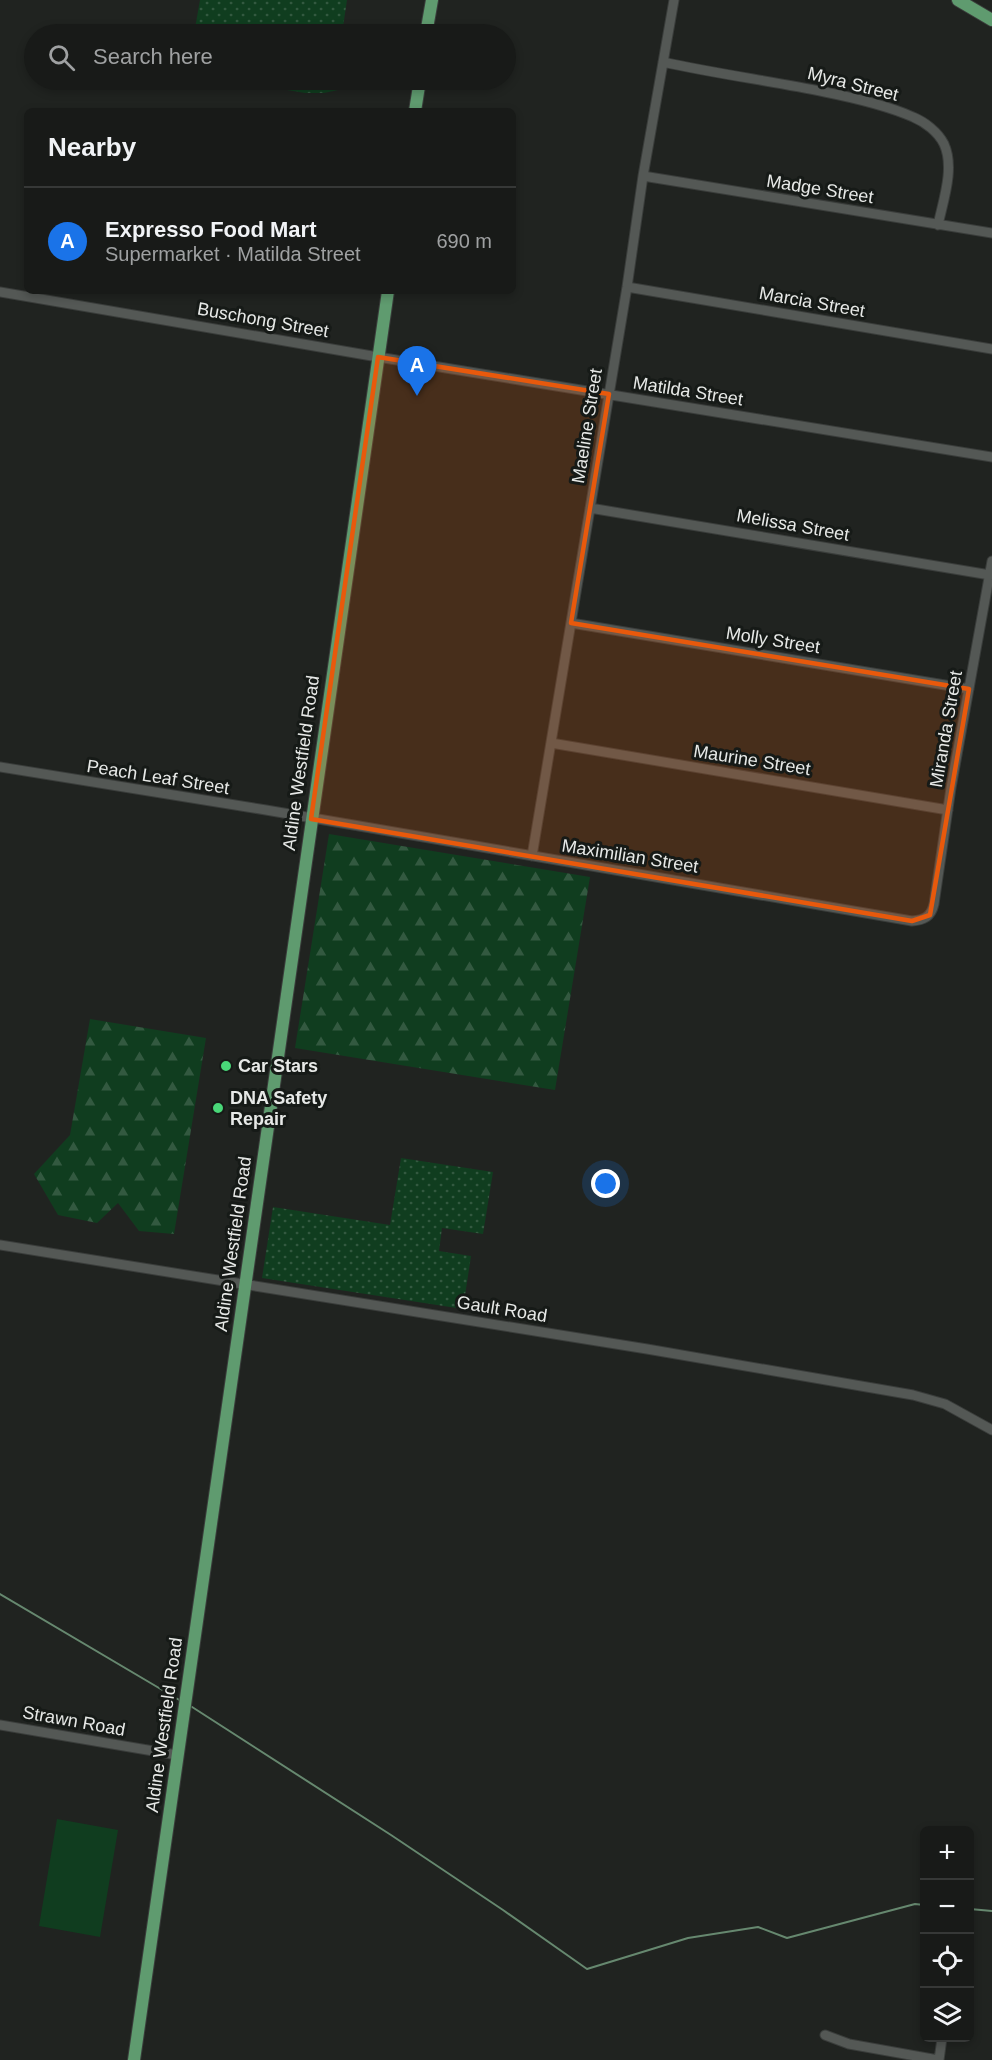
<!DOCTYPE html>
<html lang="en">
<head>
<meta charset="utf-8">
<style>
	:root { --surface:#181a18; --page:#252725; --text:#f1f3f6; --muted:#9fa1a2; --line:#363837; --accent:#1a73e8 }
	body { margin:0; font-family:Helvetica,sans-serif; background:var(--page); color:var(--text) }
	.controls { position:absolute; right:18px; bottom:18px; display:grid; overflow:hidden; border-radius:9px; box-shadow:0 3px 9px #0003 }
	.controls button { width:54px; height:54px; display:grid; place-items:center; padding:0; border:0; border-bottom:2px solid var(--line); background:var(--surface); color:var(--text); font:30px sans-serif }
	.you { position:absolute; left:606px; top:1184px; width:21px; height:21px; margin:-15px; border:4px solid #fff; border-radius:50%; background:#1a73e8; box-shadow:0 0 0 9px #1a73e833 }
	.badge { display:grid; place-items:center; width:39px; height:39px; border-radius:50%; background:var(--accent); color:#fff; font-size:20px; font-weight:700 }
	.pin { position:absolute; translate:-50% -50px; filter:drop-shadow(0 2px 3px #0008) }
	.pin::after { content:''; position:absolute; top:32px; width:21px; height:18px; background:inherit; clip-path:polygon(0 0,100% 0,50% 100%) }
	.list { margin:0; padding:0; list-style:none }
	h2 { display:flex; justify-content:space-between; align-items:center; height:78px; margin:0; padding:0 24px; font-size:26px }
	h2 small { font-size:20px; font-weight:400; color:var(--muted) }
	.list li { display:grid; grid-template-columns:39px 1fr auto; gap:18px; align-items:center; box-sizing:border-box; height:108px; padding:0 24px; border-top:2px solid var(--line) }
	.list b { display:block; font-size:22px; white-space:nowrap }
	.list p { margin:0; font-size:20px; white-space:nowrap; color:var(--muted) }
	.list em { font-size:20px; font-style:normal; color:var(--muted) }
	.icon { flex:none; width:33px; height:33px; fill:none; stroke:currentColor; stroke-width:2; stroke-linecap:round; stroke-linejoin:round }
	.map { position:relative; flex:none; width:992px; height:2060px; overflow:hidden }
	.search { position:absolute; background:var(--surface); box-shadow:0 3px 9px #0003; left:24px; top:24px; width:492px; height:66px; display:flex; align-items:center; gap:15px; box-sizing:border-box; padding:0 21px; border-radius:33px; color:var(--muted); font-size:22px }
	.panel { position:absolute; background:var(--surface); box-shadow:0 3px 9px #0003; left:24px; top:108px; width:492px; height:186px; border-radius:9px }
	.map>svg:first-child { display:block }
	.grass { fill:url(#grass-dots) }
	.forest { fill:url(#forest-firs) }
	.garden { fill:#103d1f }
	.lines { fill:none; stroke-linecap:round; stroke-linejoin:round }
	.stream { stroke:#66886f; stroke-width:2 }
	.minor-casing { stroke:#3a3d3b; stroke-width:11 }
	.major-casing { stroke:#3a3d3b; stroke-width:14 }
	.minor { stroke:#545855; stroke-width:9 }
	.major { stroke:#5f9b6f; stroke-width:12 }
	.marked { fill:#e8590c; fill-opacity:0.2; stroke:#e8590c; stroke-width:4.5; stroke-linejoin:round }
	.poi-dot { fill:#49d778; stroke:#161a17; stroke-width:2 }
	.labels { text-anchor:middle; stroke-width:6; stroke-linejoin:round; paint-order:stroke }
	.street-label { font-size:18px; fill:#e7e9e7; stroke:#161a17 }
	.poi-label { font-size:18px; font-weight:bold; fill:#e7e9e7; stroke:#161a17; text-anchor:start }
</style>
</head>
<body>
<div class="map">
<svg width="992" height="2060" viewBox="0 0 992 2060">
	<defs>
		<pattern id="grass-dots" width="8" height="8" patternUnits="userSpaceOnUse" patternTransform="scale(1.5)"><rect width="8" height="8" fill="#103d1f"/><path d="M2 2h.1M6 6h.1" fill="none" stroke="#335940" stroke-width="1.8" stroke-linecap="round"/></pattern>
		<pattern id="forest-firs" width="22" height="20" patternUnits="userSpaceOnUse" patternTransform="scale(1.5)"><rect width="22" height="20" fill="#103d1f"/><path d="M5 1l3.5 6h-7zM16 11l3.5 6h-7z" fill="#335940"/></pattern>
	</defs>
	<rect width="100%" height="100%" fill="#202320"/>
	<path class="grass" d="M200,0H347L342,34H194Z
		M226,80H350L352,87L324,93H305Z
		M401,1158L493,1172L483,1234L442,1228L439,1251L471,1256L463,1309L262,1278L273,1207L390,1225Z"/>
	<path class="forest" d="M329,834L590,877L555,1090L295,1048Z
		M90,1019L206,1038L174,1234L139,1231L118,1203L97,1223L58,1215L34,1174L70,1135Z"/>
	<path class="garden" d="M57,1819L118,1830L100,1937L39,1926Z"/>
	<g class="lines">
		<path class="stream" d="M0,1594L181,1701
			M189,1705L391,1835L503,1910L587,1969L688,1938L758,1927L787,1938L915,1904L924,1905
			M970,1909L992,1911"/>
		<g class="minor-casing">
			<path id="minor" d="M663,62C717,74 771,81 825,92C855,98 886,105 913,117C925,122 938,132 944,144C955,168 943,201 938,225
				M643,176L992,233
				M627,287L992,349
				M0,292L378,357L992,457
				M590,508L990,575
				M571,623L969,689
				M551,743L948,810
				M0,767L266,810L912,921C924,920 931,917 934,904L951,788L992,561
				M532,856L627,287L643,176L674,0
				M0,1245L647,1349L913,1395L945,1404L992,1430
				M0,1725L177,1755
				M825,2035L849,2044L938,2060
				M939,2060L942,2038"/>
		</g>
		<g class="major-casing">
			<path id="major" d="M958,0L992,20
				M426,34L432,0
				M415,111L420,80
				M134,2060L388,291"/>
		</g>
		<use href="#minor" class="minor"/>
		<use href="#major" class="major"/>
	</g>
	<path class="marked" d="M378,357L609,394L571,623L969,689L930,915L912,921L311,819Z"/>
	<g class="poi-dot">
		<circle cx="226" cy="1066" r="6"/>
		<circle cx="218" cy="1108" r="6"/>
	</g>
	<g class="labels">
		<g class="street-label">
			<text transform="translate(853 84) rotate(14)" y="6">Myra Street</text>
			<text transform="translate(820 189) rotate(9)" y="6">Madge Street</text>
			<text transform="translate(812 302) rotate(10)" y="6">Marcia Street</text>
			<text transform="translate(263 320) rotate(10)" y="6">Buschong Street</text>
			<text transform="translate(688 391) rotate(9)" y="6">Matilda Street</text>
			<text transform="translate(587 426) rotate(-81)" y="6">Maeline Street</text>
			<text transform="translate(793 525) rotate(10)" y="6">Melissa Street</text>
			<text transform="translate(773 640) rotate(9)" y="6">Molly Street</text>
			<text transform="translate(946 729) rotate(-80)" y="6">Miranda Street</text>
			<text transform="translate(752 760) rotate(9)" y="6">Maurine Street</text>
			<text transform="translate(301 763) rotate(-82)" y="6">Aldine Westfield Road</text>
			<text transform="translate(158 777) rotate(9)" y="6">Peach Leaf Street</text>
			<text transform="translate(630 856) rotate(9)" y="6">Maximilian Street</text>
			<text transform="translate(233 1244) rotate(-82)" y="6">Aldine Westfield Road</text>
			<text transform="translate(502 1309) rotate(9)" y="6">Gault Road</text>
			<text transform="translate(74 1721) rotate(10)" y="6">Strawn Road</text>
			<text transform="translate(164 1725) rotate(-82)" y="6">Aldine Westfield Road</text>
		</g>
		<g class="poi-label">
			<text x="238" y="1072">Car Stars</text>
			<text x="230" y="1104">DNA Safety<tspan x="230" dy="21">Repair</tspan></text>
		</g>
	</g>
</svg>
<div class="controls">
<button>+</button>
<button>−</button>
<button><svg class="icon" aria-label="locate" viewBox="0 0 24 24"><circle cx="12" cy="12" r="6"/><path d="M12 2v4M12 18v4M2 12h4M18 12h4"/></svg></button>
<button><svg class="icon" aria-label="layers" viewBox="0 0 24 24"><path d="M12 4l9 5-9 5-9-5zM3 14l9 5 9-5"/></svg></button>
</div>
<div class="you"></div>
<div class="pin badge" style="left:417px;top:396px">A</div>
<div class="search"><svg class="icon" aria-label="search" viewBox="0 0 24 24"><circle cx="10" cy="10" r="6"/><path d="M15 15l6 6"/></svg>Search here</div>
<section class="panel">
<h2>Nearby<small></small></h2>
<ul class="list">
<li><span class="badge">A</span><div><b>Expresso Food Mart</b><p>Supermarket · Matilda Street</p></div><em>690 m</em></li>
</ul>
</section>
</div>
</body>
</html>
